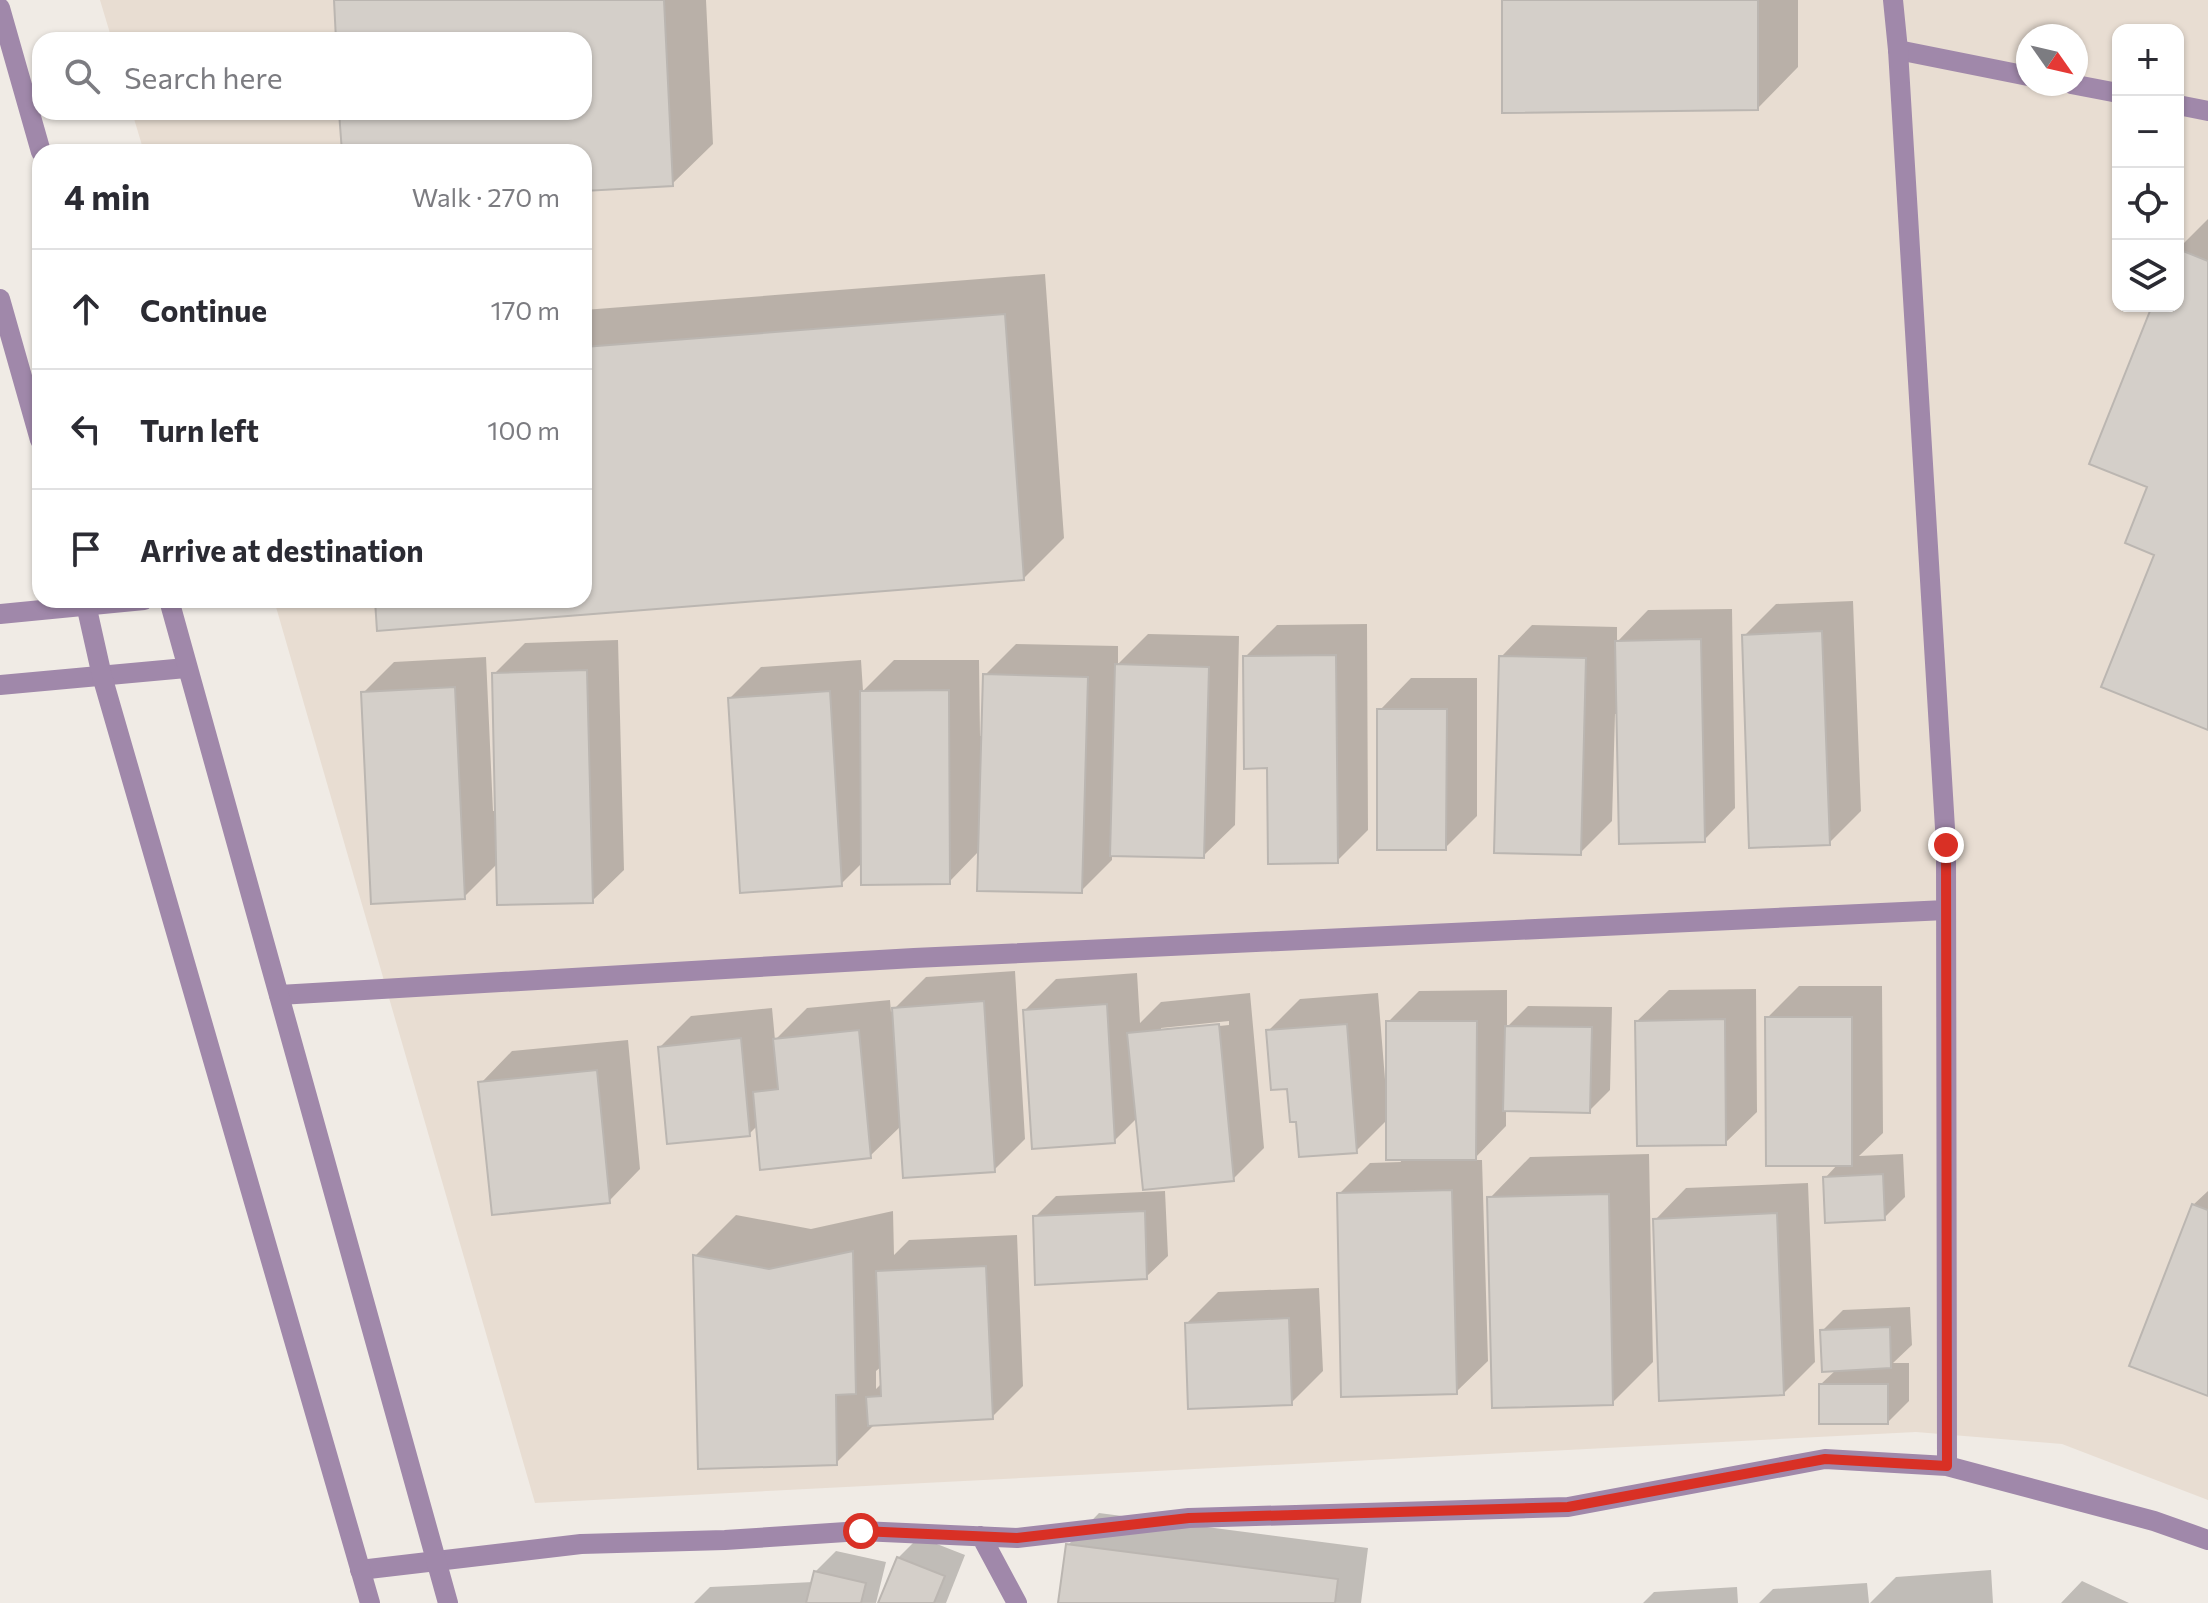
<!DOCTYPE html>
<html lang="en">
<head>
<meta charset="utf-8">
<style>
	:root { --surface:#fff; --page:#f2f2f3; --text:#2b2b33; --muted:#7c7c81; --line:#e1e1e2 }
	body { margin:0; font-family:Commissioner,sans-serif; background:var(--page); color:var(--text) }
	.controls { position:absolute; right:24px; top:24px; display:grid; overflow:hidden; border-radius:16px; box-shadow:0 2px 6px #0004 }
	.controls button { width:72px; height:72px; display:grid; place-items:center; padding:0; border:0; border-bottom:2px solid var(--line); background:var(--surface); color:var(--text); font:40px sans-serif }
	.compass { position:absolute; left:2016px; top:24px; width:72px; height:72px; border-radius:50%; background:var(--surface); box-shadow:0 2px 6px #0004; rotate:124deg }
	.stop { position:absolute; width:24px; height:24px; margin:-18px; border:6px solid #d93025; border-radius:50%; background:#fff }
	.stop.end { background:#d93025; border-color:#fff; box-shadow:0 2px 8px #0008 }
	.list { margin:0; padding:0; list-style:none }
	h2 { display:flex; justify-content:space-between; align-items:center; height:104px; margin:0; padding:0 32px; font-size:34px }
	h2 small { font-size:26px; font-weight:400; color:var(--muted) }
	.list li { display:grid; grid-template-columns:52px 1fr auto; gap:24px; align-items:center; box-sizing:border-box; height:120px; padding:0 32px; border-top:2px solid var(--line) }
	.list b { display:block; font-size:30px; white-space:nowrap }
	.list em { font-size:26px; font-style:normal; color:var(--muted) }
	.icon { flex:none; width:44px; height:44px; fill:none; stroke:currentColor; stroke-width:2; stroke-linecap:round; stroke-linejoin:round }
	.map { position:relative; flex:none; width:2208px; height:1603px; overflow:hidden }
	.search { position:absolute; background:var(--surface); box-shadow:0 2px 6px #0004; left:32px; top:32px; width:560px; height:88px; display:flex; align-items:center; gap:20px; box-sizing:border-box; padding:0 28px; border-radius:24px; color:var(--muted); font-size:30px }
	.panel { position:absolute; background:var(--surface); box-shadow:0 2px 6px #0004; left:32px; top:144px; width:560px; height:464px; border-radius:24px }
	.map>svg:first-child { display:block }
	.built { fill:#e8ddd2; fill-rule:evenodd }
	.shadow { fill:#0003; fill-rule:evenodd }
	.building { fill:#d4cfc9; stroke:#bbb6b1; stroke-width:2 }
	.lines { fill:none; stroke-linecap:round; stroke-linejoin:round }
	.service { stroke:#a088aa; stroke-width:20 }
	.minor { stroke:#a088aa; stroke-width:20 }
	.tertiary { stroke:#a088aa; stroke-width:20 }
	.route { stroke:#d93025; stroke-width:10 }
</style>
</head>
<body>
<div class="map">
<svg width="2208" height="1603" viewBox="0 0 2208 1603">
	<rect width="100%" height="100%" fill="#f0ebe5"/>
	<path class="built" d="M100,0H2208V1500L2062,1444L1916,1432L535,1503L274,600H584V152H144L132,112H584V40H112ZM2118,30H2178V306H2118ZM2028,36H2076V84H2028Z"/>
	<path class="shadow" d="M336,0H706L713,144L672,184L584,189V152H344L341,112H584V40H338Z
		M1504,0H1798V67L1758,108Z
		M2208,219V728L2157,554L2150,486L2155,306H2178V249Z
		M1045,274L1064,538L1024,578L379,629L377,600H584V310Z
		M1853,601L1861,811L1829,843L1744,636L1776,604Z
		M1732,609L1735,808L1704,840L1618,714H1615L1612,821L1580,853L1501,657L1532,625L1617,627V642L1648,610Z
		M1367,624L1368,830L1337,861L1269,766L1245,657L1277,625Z
		M1148,634L1239,636L1235,825L1203,856L1112,854V860L1081,891L980,850L949,882L863,862L841,884L730,698L761,667L861,660L863,691L894,660H979L980,736H983L985,675L1016,644L1118,646V664Z
		M618,640L624,870L592,901L498,863L464,897L363,693L394,662L486,657L493,811H497L494,674L525,643Z
		M1411,678H1477V816L1445,848L1380,710Z
		M1015,971L1025,1139L994,1170L902,1125L870,1156L758,1125L749,1134L660,1047L691,1016L772,1008L775,1040L807,1008L890,1000L891,1012L926,977Z
		M1137,973L1140,1023L1161,1002L1250,993L1264,1148L1233,1179L1138,1117L1114,1141L1025,1010L1056,979ZM1229,1021V1025L1161,1032V1028Z
		M1799,986H1882L1883,1133L1859,1156L1903,1154L1905,1197L1884,1218L1825,1178L1838,1164L1767,1018Z
		M1756,989L1757,1112L1725,1143L1637,1021L1669,990Z
		M1507,990V1027L1528,1006L1612,1007L1610,1090L1589,1111L1506,1109V1126L1473,1160H1482L1488,1361L1456,1392L1339,1194L1370,1163L1401,1162L1388,1119L1356,1151L1298,1119L1289,1087L1268,1031L1300,999L1378,993L1385,1079H1388V1022L1419,991Z
		M628,1040L640,1169L609,1201L481,1083L512,1051Z
		M1649,1154L1653,1362L1612,1403L1490,1198L1530,1157Z
		M1808,1183L1815,1362L1784,1393L1655,1220L1686,1188Z
		M1165,1191L1168,1256L1146,1277L1035,1217L1056,1196Z
		M2208,1191V1394L2193,1205Z
		M893,1211L894,1255L909,1240L1017,1235L1023,1386L992,1417L876,1423L836,1463L695,1256L736,1215L811,1229ZM882,1366V1383L876,1389V1371Z
		M1319,1288L1323,1371L1291,1403L1187,1323L1218,1292Z
		M1910,1307L1912,1345L1893,1363H1909V1401L1888,1422L1821,1384L1837,1369L1822,1331L1843,1310Z
		M1099,1513L1368,1548L1361,1603H1060L1068,1545Z
		M919,1537L965,1555L946,1603H880L898,1558Z
		M836,1551L886,1562L876,1603H694L710,1587L813,1582L815,1572Z
		M1991,1570L1993,1603H1870L1896,1577Z
		M2082,1581L2129,1603H2061Z
		M1867,1583L1869,1603H1759L1773,1589Z
		M1737,1587L1738,1603H1643L1654,1592Z"/>
	<path class="building" d="M334,0H664L673,186L584,191V152H342L339,112H584V40H336Z
		M1502,0H1758V110L1502,113Z
		M2178,249L2208,261V730L2101,687L2154,555L2125,543L2147,487L2089,464L2152,306H2178Z
		M1005,314L1024,580L377,631L375,600H584V347Z
		M1822,631L1830,845L1749,848L1742,635Z
		M1701,639L1705,842L1619,844L1615,641Z
		M1336,655L1338,863L1268,864L1267,768L1244,769L1243,656Z
		M1499,656L1586,658L1581,855L1494,853Z
		M1115,664L1209,667L1204,858L1110,856Z
		M587,670L593,903L497,905L492,673Z
		M983,674L1088,677L1082,893L977,891Z
		M455,687L465,899L371,904L361,692Z
		M949,690L950,884L861,885L860,691Z
		M830,691L842,886L740,893L728,698Z
		M1377,709H1447L1446,850H1377Z
		M984,1001L995,1172L903,1178L892,1008Z
		M1107,1004L1115,1143L1032,1149L1023,1010Z
		M1765,1017H1852V1166H1766Z
		M1725,1019L1726,1145L1637,1146L1635,1021Z
		M1386,1021H1477L1476,1160H1386Z
		M1219,1024L1234,1181L1143,1190L1127,1033Z
		M1347,1024L1357,1153L1299,1157L1296,1122H1290L1287,1089L1271,1090L1266,1030Z
		M1505,1026L1592,1027L1590,1113L1503,1111Z
		M859,1030L871,1158L760,1170L753,1092L778,1089L773,1039Z
		M741,1038L750,1136L667,1144L658,1047Z
		M597,1070L610,1203L492,1215L478,1082Z
		M1883,1174L1885,1220L1825,1223L1823,1177Z
		M1452,1190L1457,1394L1341,1397L1337,1193Z
		M1609,1194L1613,1405L1492,1408L1487,1197Z
		M2192,1204L2208,1210V1396L2129,1366Z
		M1145,1211L1147,1279L1035,1285L1033,1216Z
		M1777,1213L1784,1395L1659,1401L1653,1219Z
		M853,1251L856,1394L836,1395L837,1465L698,1469L693,1255L769,1269Z
		M986,1266L993,1419L868,1426L866,1397L881,1396L876,1271Z
		M1289,1318L1292,1405L1188,1409L1185,1323Z
		M1890,1327L1891,1368L1822,1372L1820,1330Z
		M1819,1384H1888V1424H1819Z
		M1066,1544L1338,1579L1335,1603H1058Z
		M897,1557L945,1576L934,1603H878Z
		M814,1571L866,1583L861,1603H806Z"/>
	<g class="lines">
		<path class="service" d="M1898,50L2028,76
			M2071,84L2118,93
			M2178,105L2208,111"/>
		<path class="minor" d="M1893,0L1898,50L1946,845L1947,1466
			M0,614L144,600
			M0,685L186,668
			M279,995L914,958L1946,910
			M981,1536L1017,1603
			M360,1570L581,1544L725,1540L861,1531L1017,1538L1189,1518L1568,1507L1825,1459L1947,1466L2154,1521L2208,1540"/>
		<path class="tertiary" d="M0,8L41,152
			M0,299L40,440
			M85,600L102,676L370,1603
			M169,600L448,1603"/>
	</g>
	<g class="lines">
		<path class="route" d="M861,1531L1017,1538L1189,1518L1568,1507L1825,1459L1947,1466L1946,845"/>
	</g>
</svg>
<div class="controls">
<button>+</button>
<button>−</button>
<button><svg class="icon" aria-label="locate" viewBox="0 0 24 24"><circle cx="12" cy="12" r="6"/><path d="M12 2v4M12 18v4M2 12h4M18 12h4"/></svg></button>
<button><svg class="icon" aria-label="layers" viewBox="0 0 24 24"><path d="M12 4l9 5-9 5-9-5zM3 14l9 5 9-5"/></svg></button>
</div>
<svg class="compass" viewBox="-18 -18 36 36"><path d="M0-13l5 13h-10z" fill="#e53935"/><path d="M0 13l5-13h-10z" fill="#7c7c81"/></svg>
<div class="stop" style="left:861px;top:1531px"></div>
<div class="stop end" style="left:1946px;top:845px"></div>
<div class="search"><svg class="icon" aria-label="search" viewBox="0 0 24 24"><circle cx="10" cy="10" r="6"/><path d="M15 15l6 6"/></svg>Search here</div>
<section class="panel">
<h2>4 min<small>Walk · 270 m</small></h2>
<ul class="list">
<li><svg class="icon" aria-label="ahead" viewBox="0 0 24 24"><path d="M12 20V5M6 11l6-6 6 6"/></svg><div><b>Continue</b></div><em>170 m</em></li>
<li><svg class="icon" aria-label="left" viewBox="0 0 24 24"><path d="M17 20v-9H6M10 6l-5 5 5 5"/></svg><div><b>Turn left</b></div><em>100 m</em></li>
<li><svg class="icon" aria-label="arrive" viewBox="0 0 24 24"><path d="M6 21V4h12l-3 4 3 4H6"/></svg><div><b>Arrive at destination</b></div></li>
</ul>
</section>
</div>
</body>
</html>
